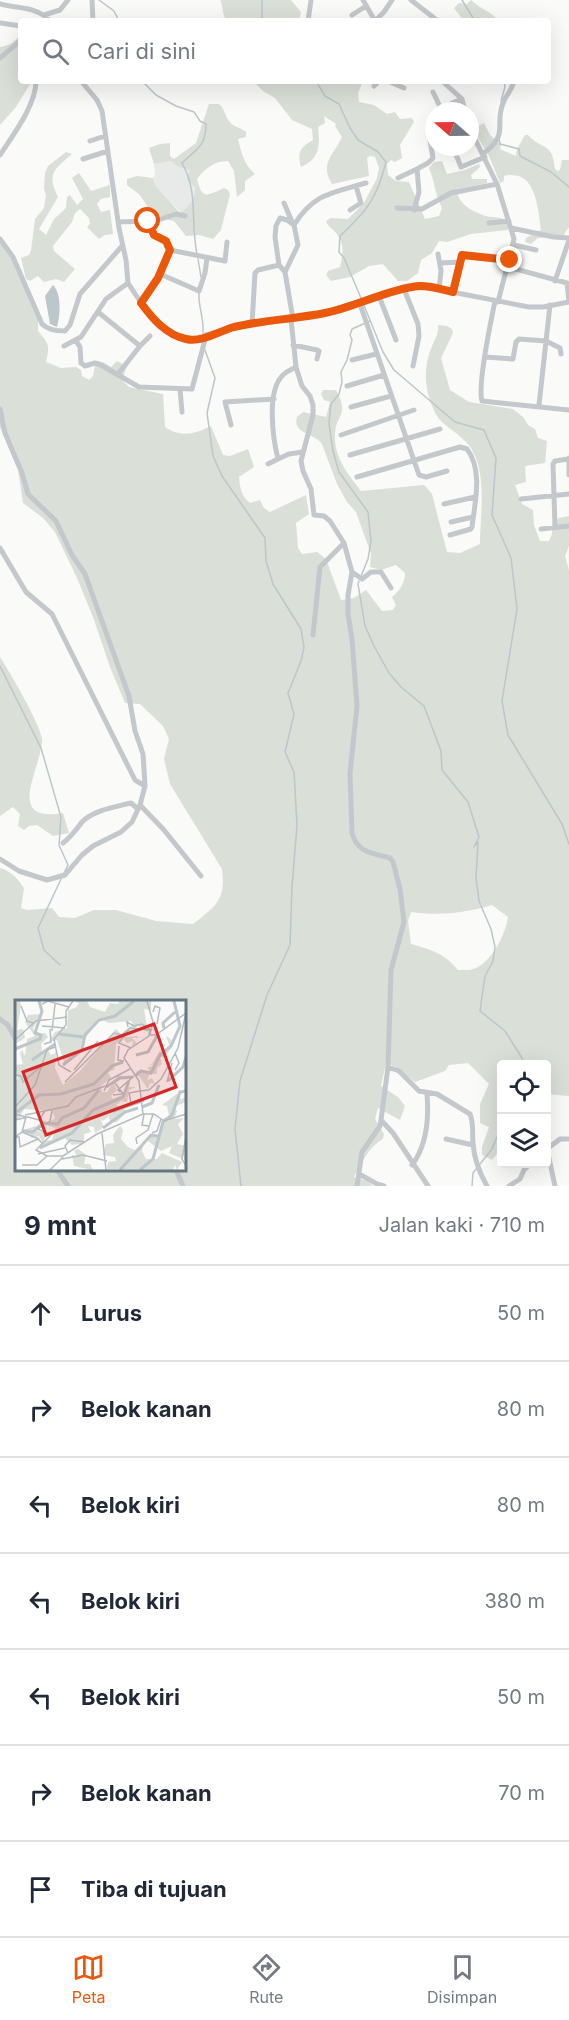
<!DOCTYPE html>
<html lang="id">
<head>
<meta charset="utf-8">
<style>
	:root { --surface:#fff; --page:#f2f2f3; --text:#1f2937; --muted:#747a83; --line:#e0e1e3; --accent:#ea580c }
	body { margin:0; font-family:Inter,sans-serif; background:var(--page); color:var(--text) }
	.controls { position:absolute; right:18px; bottom:18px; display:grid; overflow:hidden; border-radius:6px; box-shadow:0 6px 24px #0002 }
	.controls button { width:54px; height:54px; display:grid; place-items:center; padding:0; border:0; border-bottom:2px solid var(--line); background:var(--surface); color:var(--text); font:30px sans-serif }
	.compass { position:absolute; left:425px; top:102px; width:54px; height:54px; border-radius:50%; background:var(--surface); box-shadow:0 6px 24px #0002; rotate:290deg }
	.stop { position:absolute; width:18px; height:18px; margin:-14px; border:4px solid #ea580c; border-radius:50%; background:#fff }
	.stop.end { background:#ea580c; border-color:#fff; box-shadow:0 2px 6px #0008 }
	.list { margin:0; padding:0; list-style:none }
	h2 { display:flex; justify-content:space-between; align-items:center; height:78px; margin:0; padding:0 24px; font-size:26px }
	h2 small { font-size:20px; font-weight:400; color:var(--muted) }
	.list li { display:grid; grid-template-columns:39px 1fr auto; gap:18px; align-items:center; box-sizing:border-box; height:96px; padding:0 24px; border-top:2px solid var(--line) }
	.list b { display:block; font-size:22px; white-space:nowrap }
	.list em { font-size:20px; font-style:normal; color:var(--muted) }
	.icon { flex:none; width:33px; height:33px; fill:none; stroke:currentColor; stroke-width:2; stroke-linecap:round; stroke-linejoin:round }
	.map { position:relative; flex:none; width:569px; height:1186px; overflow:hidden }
	.search { position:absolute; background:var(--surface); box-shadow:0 6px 24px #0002; left:18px; right:18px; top:18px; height:66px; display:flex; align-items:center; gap:15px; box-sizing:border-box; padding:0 21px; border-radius:6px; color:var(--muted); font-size:22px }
	.sheet { height:750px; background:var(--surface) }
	nav { display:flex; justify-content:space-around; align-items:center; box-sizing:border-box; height:84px; border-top:2px solid var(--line); background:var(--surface); font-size:16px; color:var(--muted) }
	nav a { display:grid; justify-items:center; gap:3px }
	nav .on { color:var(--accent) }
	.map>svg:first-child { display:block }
	.built { fill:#e8e9e9 }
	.green { fill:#dadfd7; fill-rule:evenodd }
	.water { fill:#bbc7cb }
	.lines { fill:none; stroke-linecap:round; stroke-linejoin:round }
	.stream { stroke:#bbc7cb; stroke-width:1.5 }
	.minor { stroke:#c3c8cc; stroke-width:5 }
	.route { stroke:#ea580c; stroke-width:8 }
	.inset-river { fill:none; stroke:#bbc7cb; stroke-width:3 }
	.inset-road { fill:none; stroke:#b5bdc2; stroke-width:1.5 }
	.view { fill:#d62828; fill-opacity:0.15; stroke:#d62828; stroke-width:3 }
	.inset-edge { fill:none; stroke:#657683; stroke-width:3 }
</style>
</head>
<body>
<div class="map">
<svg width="569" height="1186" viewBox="0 0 569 1186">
	<rect width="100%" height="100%" fill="#fafaf8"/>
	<path class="built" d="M166,160L190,170L195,187V193L190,204L181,213L155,185L153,178L155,174L154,164Z"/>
	<path class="green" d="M220,0H291L301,12L299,21H227C221,14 224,7 220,0Z
		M471,0C480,9 491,11 499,21H464L454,8L459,3L467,4Z
		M21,33V81H32L16,107L0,125V47C11,45 15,42 21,33Z
		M253,81H363L358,93L359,102L374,105L387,114L395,112L400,119L412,118L414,122L400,145L402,158L395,162L391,160L387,164L388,175L396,181L409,182L425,219L439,216L442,208C435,195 435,182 429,168L434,162L442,161L447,174L465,170L479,164L480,167L471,175L472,179H487V183L459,189L457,191C458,203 471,211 483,215C493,219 502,214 508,225V230L471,234L447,242L439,241L432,253L421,260L418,273L407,281H398L383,264L369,266L350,277L331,281L326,275L328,271L340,267C343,254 345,244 336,233C332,228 328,227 326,221L331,218L348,219L364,203L377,178L379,168L375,157L370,156L367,158L369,176L332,184C319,163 334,155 342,137L335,126L336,124L324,116L325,123L318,127C320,145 320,159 301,167C297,153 300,147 313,140L312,129L292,120L275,98L263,91Z
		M209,104H219C225,109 225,116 229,121C234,128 241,127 246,132V137L238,139C241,152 244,165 255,174L245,181V190L237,197L234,171L228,161C216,160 204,169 197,179C202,201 208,195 224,188L228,190L230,194L221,230L213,239L199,235L186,236L174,221L154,217L140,195L127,185V179L137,176L153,178L155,185L180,213C189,207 196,197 195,187L187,179L190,170L179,167L170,161L154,164L149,148L160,144L170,143V156L174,159L196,143Z
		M484,123L490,135L501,145L500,149L516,156L517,149L525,135H528C544,152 552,141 555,169L558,171L560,170L562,160H569V227L563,236L538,238L531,244L525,242L526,238L541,230C538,208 536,168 504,176V181L500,183L489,156L474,131L473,129Z
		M66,152L72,154C55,169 46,173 58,197L39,229L46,235L54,219L66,208L67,197L70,195L77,205L83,199L72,178L79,173L91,191L110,185V197L101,199L97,204L101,212L110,210L113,234L105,235L99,239L87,227L90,224L89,218L80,209L75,213L72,222L53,246L54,251L75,269L64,282L56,279L44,282L38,276L30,281L26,279L21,258L29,255L31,251L35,219L44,208L46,195L44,189L45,173L48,166Z
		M0,242L12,260L38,320V331C49,344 50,345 46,362L61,368L76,367L81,370L82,376L89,380L93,376L95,365L103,362L111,367L117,361L127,366L122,380L129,387L163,394L165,427C181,438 195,434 211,426L223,455L230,456L248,449L254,467L239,477C240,488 241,496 250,503L260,500L264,508L270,512L306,495L309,514L296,523L298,548L302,554L317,552L326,559L341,600L354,598L366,590L382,611L393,610L396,605L392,597C400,591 405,582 405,573L396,565L381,570L370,567L371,554L356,512L347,502L337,484L322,444C314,433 292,434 297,417L303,412L326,417L330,402L324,400L321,394L323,390H336C350,417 336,412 335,435C334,458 348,474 361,491L424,485L432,494L447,552L460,553L480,544C480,513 489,466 466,442C446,422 438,427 429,397C424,381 425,362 432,346C435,339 439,334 438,325L447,326L452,329L453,333L441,358L450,390L469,402L513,409L523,417L528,425L535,429L538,438L547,441L545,463L525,466L526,482L515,485L522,504L533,510L534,525L540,541H549L552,534V525L559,518L569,516V546L565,556L569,570V1096L547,1094L546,1064H502L501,1149L492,1160L482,1155V1147L489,1127L480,1123V1104L489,1084L468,1063L449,1065L445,1071L415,1082L396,1067L386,1063L381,1086L398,1097L405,1106L400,1120L378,1108L375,1119L384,1134L383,1139C369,1147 361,1163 354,1177L367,1181L373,1186H0V868C11,871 18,879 24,888L21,908L27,910L52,908L59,917L75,918L94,910H116L156,921L193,924C216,906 226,900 222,869L170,784L164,759L169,739L163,726L140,704L125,703L110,667L93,617L77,578L55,532L43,518L23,503L18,470L0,427ZM492,905L508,917C506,933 493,959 478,967C472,971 465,970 458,970C444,953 432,950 411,944L408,921L411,912C439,916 465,913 492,905ZM16,1002H184V1170H16Z
		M0,657C9,671 42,727 42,740C42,768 3,823 63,813L69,833L53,836L37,825L29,826L24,830L18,826L20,814L13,807L0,816Z"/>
	<path class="water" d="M53,285C62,294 60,316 57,327L50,324L45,296Z"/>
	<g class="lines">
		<path class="stream" d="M99,0L114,11L119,21
			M262,0V21
			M462,0L475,21
			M142,81L156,95L176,106L194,112L200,121L206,124C206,147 196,149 182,163C199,193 190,221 197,254
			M316,81L325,96L339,104L350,128L358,140L378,152L386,162C377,198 367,211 340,236L339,252L344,258L361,298
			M501,101L505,87L504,81
			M499,139L500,144L519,149L520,156L551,172L569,187
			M198,259L201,277
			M199,293C198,306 204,318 203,332
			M363,303L383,352L394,370L455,422L484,430L496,458L492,515L511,558L517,609L502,701L508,735L562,824L569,844
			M326,310L362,299
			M255,320L289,317
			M240,323L250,321
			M203,334L224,328
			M205,350L215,378L207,413L213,456L222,476L265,538L266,561L273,584L301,629L304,647L301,661L288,693L294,714L285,752L294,772L297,825L292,887L290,945L267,995L240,1081L235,1129L241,1186
			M361,576L368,559L371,541L368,512L339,472L333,451L329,423L331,404L339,394L342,382L341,372L347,360L352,340L350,335L352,329L370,321
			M359,581L358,584L365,626L374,646L389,673L401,687L424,706L441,751L442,770L468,802L479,837L474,847L478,842L476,878L479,901L491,929L495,947L493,961L485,976L480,1011L505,1031L522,1058V1064
			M0,666L41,748L61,817L59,845L68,865L64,873
			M60,965L44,950L38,928L62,877
			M480,1164L492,1149L502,1125
			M472,1186L473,1173L477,1168"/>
		<path class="minor" d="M92,0L93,21
			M363,0L375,21
			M411,0L438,21
			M0,4C18,9 37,6 50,21
			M44,15L60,10L68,0
			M352,15L366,6
			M308,21L311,0
			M375,21L384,12L392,0
			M0,23L21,26
			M0,58L21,40
			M81,81L97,100L102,111L119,228L126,260L128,283L151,318L180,337L186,340L201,338L233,327L293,319L342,310L391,292L413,286L431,288L529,307H543L569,302
			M388,81L404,88
			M442,81L462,99L465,111
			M374,86L379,81
			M433,92L442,111
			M444,111L452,103L462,99
			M470,129L497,184L514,239L498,302
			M90,141L105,136
			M453,147L461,167L485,157
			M483,154C510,133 494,127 503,103C506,95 512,90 514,81
			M0,155C13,135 36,105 36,81
			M83,159L108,151
			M398,178L417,169
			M284,203L293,224
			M397,208L422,209L451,193L497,184
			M350,210L361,203L356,186
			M414,210L419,192L417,169L428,163L433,158L429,134L434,123
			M118,222L148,221L153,233L166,241L170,250L225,261L227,242
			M149,223L176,214L185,216
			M489,223L509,221
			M511,228L554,237L569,238
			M0,239L13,257L42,324C48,330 57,331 65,331L70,325L80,294L122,246
			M514,245L536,250
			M438,254L441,271L439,289
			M440,263L460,262
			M508,267L567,283L569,302
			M285,272L298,245L294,225C314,193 332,193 366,183
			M160,274L199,291L205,273L207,258
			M555,281L569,240
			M404,289L418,324L419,336L413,366
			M453,292L462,255L510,259
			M379,296L396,340
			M495,301C491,321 477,385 482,401L569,410
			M141,303L158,278L170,250
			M360,304L419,475L426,477L447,471
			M98,312L140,346L118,374
			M291,319L296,367L302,386L310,396L313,405V415L301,461L303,471L311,489L314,515L324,516L330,521L344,543L352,572L348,595V614L352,639L357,706L350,773L352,833C357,853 373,853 390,858L393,862L400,889L404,922L391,970L388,1067L381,1120L393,1133L428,1186
			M293,319L285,272L279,265L275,237L276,226L280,218L287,220L294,225
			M252,324L255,273L258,270L279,265
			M76,341L80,347L81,363L85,366L95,363L99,364L139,387L192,389L206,336
			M293,345L317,350L319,351L317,359
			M64,346L81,337L106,299L128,283
			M140,346L150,336
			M485,357L513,359L516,342L519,339L546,341L560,348L561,354
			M352,360L376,354
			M296,367C292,369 287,371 283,375C266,391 273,439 278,459L289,454L303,452
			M347,386L384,375
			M180,389L182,412
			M539,405L550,305
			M351,407L391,396
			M0,409L5,433L22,473L28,494L56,521L72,555L85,574L129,696L135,731L143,754L145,786L140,805L132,822L121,832L93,846L82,855L65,875L47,880L19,871L0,859
			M231,425L225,402L274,399
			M341,435L414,410
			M350,455L440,429
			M569,458V475
			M268,464L278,459
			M357,477L460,447L467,449C483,470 475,502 472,527L471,529L450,535
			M521,499L569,494
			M444,504L475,497
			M451,522L473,517
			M555,527L553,464L555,461L568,459
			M541,529L569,526
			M0,548L26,592L52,614L135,780L145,786
			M352,572L362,579L371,572H381L391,588
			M313,635L320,567L344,543
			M140,805L164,830L201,876
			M63,843C71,837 76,830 82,822C94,810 115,807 131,803L138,809
			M0,1019L8,1025L16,1040
			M388,1067L399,1071L419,1091L437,1094L470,1114C474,1124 472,1133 473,1143C474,1159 479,1172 487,1186
			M446,1139L473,1145
			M412,1165C427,1145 429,1118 427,1094
			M57,1170L68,1186
			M176,1170L183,1186
			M359,1174L377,1184L384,1186
			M357,1186L362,1152L380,1126L381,1120
			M509,1186L520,1179L524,1170L530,1164
			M555,1186L547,1149L560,1139H569"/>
	</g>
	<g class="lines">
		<path class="route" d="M148,221L154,235L166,241L170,250L158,278L141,303C152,318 166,335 186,339C202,343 219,331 234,327C264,320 295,319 325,313C355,307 382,292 412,287C425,284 440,289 453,292L462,255L510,260"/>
	</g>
	<g transform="translate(15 1000)">
		<rect width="171" height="171" fill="#fafaf8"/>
		<path d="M0,1H5L6,6L2,30L8,29L10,38L0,44ZM61,1H72L75,7L90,12L95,3L103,4L104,1H136V10L129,9L133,32L123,26L110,37L122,36L124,38H117L123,44L117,46L118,41L112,43L108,38L101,44L99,70L93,72L96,78L86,86L87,92H92L103,75L108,76L99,84L102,90L96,96L98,99L107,95L112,87H121L114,90L112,102L106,101L101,105L112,111L102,122L95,123L94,116L88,121L85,118L89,127L80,133L79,127L73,126L76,132L69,134V142L65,144L57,145L50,138L24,149L28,143L24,136L17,138L8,130L24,125L22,131L31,133L29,141L37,140L40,128L31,125L40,118L37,111L9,109L4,119H0V81L3,79L0,65L8,64L5,53L7,50L10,56L12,39L20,36L10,22L13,15L26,14L18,28L21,34L30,33L33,37L26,44L27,52L32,49L36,55L41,53L40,68L48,85L65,71L101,29L106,34L118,24L116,21L94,23L85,19L70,38L64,53L51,60L50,65L42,40L34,42L40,32L52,28L53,10L60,8L64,4ZM151,36L156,39L157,47L149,58L145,56L147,64L142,68V74H135L132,80L137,78L140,84L135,83L133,89L121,72L127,69L131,73L136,72L132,68L139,65L132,64H137L147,47L152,51L155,47ZM163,93L166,100L171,96V102L158,107L162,111L159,119L169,118L163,124L168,134L162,144L171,146V158L169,160V155L166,158L154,153L157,146L146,151L133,141L136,135L144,136L148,119L154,116L152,106L147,105ZM105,126L108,130L106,139L113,147L120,150L129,143L127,151L131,159H142L147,153L167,162L162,170L160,165L158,170L92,169L93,162L101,161L100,157L88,155L89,150L91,144L99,143L98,135ZM63,149L71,155L69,164H75L78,170L59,166L57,155L62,156L59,151Z" fill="#dadfd7"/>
		<path class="inset-river" d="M149,28L148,23L160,12M44,34L68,37M0,49L25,39L26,35L20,33L27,11L24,1M121,55L133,52L142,36M17,60L40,44M48,65L67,50L70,35L84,20L100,16L119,1M120,76L126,71L136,73L145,55L156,46L165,26L159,1M153,81L168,67L171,57M91,87L105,78L118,77M127,107L137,103L144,85M2,112L24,95L46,94L79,84L97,66L108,62M88,128L110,112L123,108M8,131L18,132L28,123L43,124L47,118L69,108L84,90M25,148L57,133L78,110L108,97L114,81M105,170L136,135L143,136M125,170L138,159L148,122L157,115L165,92L171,91"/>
		<path class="inset-road" d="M132,1L138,22L135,34M27,4L33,1L54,7M6,6L12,21L18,23M138,12L140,6L145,8L142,24M27,26L50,28M113,27L112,22L119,26L127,24L136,30M114,29L104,43L116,48M37,31L40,4M0,40L21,21L52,17M29,44L36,42L35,29M104,46L103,60L109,61M59,70L83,41M160,70L164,63L160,53M56,72L44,65L39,39L51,25V11L58,1M0,75L6,76L8,82L24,68M50,82L99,33L107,35L115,28L135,30L134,35H141L171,13M152,82L157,63M89,91L94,80L115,69M125,91L134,90L146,79L163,48L171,13M105,92L103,90L119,76M98,95L108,94L100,83M116,103L114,93L125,91M0,107L20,85L32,50L40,47M98,112L129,101M0,114L11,117L7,132L0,137H4L5,147L23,139L27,143M128,114L124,81L109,58L113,50L134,36M129,114L127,125L134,126M10,115L30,111M0,120L13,117L24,120M24,120L30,111L53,106L61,97L90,86M23,129L36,135L21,150L32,156H48L82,134L128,114H139L149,121L171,114M23,129L35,121L37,111M7,132L24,139M87,133L91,170M137,133L142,131L146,119M171,136L167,159L171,166M122,144L121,138L133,130L138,114M53,153L50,146L55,140L70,142M23,154L50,148M47,159L68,155L92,161M7,165H22L32,156M35,170L48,157"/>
		<path class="view" d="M139,24L161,87L31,135L8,72Z"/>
		<rect width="171" height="171" class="inset-edge"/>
	</g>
</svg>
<div class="controls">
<button><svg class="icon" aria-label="locate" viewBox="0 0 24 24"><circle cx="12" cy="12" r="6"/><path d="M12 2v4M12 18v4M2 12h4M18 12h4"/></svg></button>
<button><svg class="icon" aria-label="layers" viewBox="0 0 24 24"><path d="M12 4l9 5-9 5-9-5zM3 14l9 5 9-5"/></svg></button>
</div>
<svg class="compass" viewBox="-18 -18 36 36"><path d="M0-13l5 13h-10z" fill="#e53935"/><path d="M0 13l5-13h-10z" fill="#747a83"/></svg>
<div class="stop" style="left:148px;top:221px"></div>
<div class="stop end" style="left:510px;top:260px"></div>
<div class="search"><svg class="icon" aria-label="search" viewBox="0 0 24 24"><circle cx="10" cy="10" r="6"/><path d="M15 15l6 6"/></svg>Cari di sini</div>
</div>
<section class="sheet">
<h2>9 mnt<small>Jalan kaki · 710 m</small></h2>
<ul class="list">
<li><svg class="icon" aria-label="ahead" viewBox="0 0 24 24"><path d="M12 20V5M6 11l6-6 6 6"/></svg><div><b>Lurus</b></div><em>50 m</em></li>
<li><svg class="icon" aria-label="right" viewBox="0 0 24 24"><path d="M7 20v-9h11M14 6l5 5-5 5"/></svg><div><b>Belok kanan</b></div><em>80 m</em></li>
<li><svg class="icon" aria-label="left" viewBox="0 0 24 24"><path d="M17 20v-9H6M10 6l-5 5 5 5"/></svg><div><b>Belok kiri</b></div><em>80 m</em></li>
<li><svg class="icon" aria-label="left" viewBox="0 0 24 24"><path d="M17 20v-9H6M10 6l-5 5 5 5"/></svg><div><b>Belok kiri</b></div><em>380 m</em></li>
<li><svg class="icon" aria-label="left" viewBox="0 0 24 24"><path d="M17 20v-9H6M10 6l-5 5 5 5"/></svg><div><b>Belok kiri</b></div><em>50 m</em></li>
<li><svg class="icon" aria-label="right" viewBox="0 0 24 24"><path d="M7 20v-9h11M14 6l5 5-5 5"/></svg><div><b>Belok kanan</b></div><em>70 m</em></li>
<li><svg class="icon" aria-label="arrive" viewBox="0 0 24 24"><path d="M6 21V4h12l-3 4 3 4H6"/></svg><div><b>Tiba di tujuan</b></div></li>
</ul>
</section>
<nav>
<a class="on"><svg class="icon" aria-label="map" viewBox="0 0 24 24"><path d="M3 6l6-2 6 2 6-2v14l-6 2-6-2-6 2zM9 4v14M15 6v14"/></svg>Peta</a>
<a><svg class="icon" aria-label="directions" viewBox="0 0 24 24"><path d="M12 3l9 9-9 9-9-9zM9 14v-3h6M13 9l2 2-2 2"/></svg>Rute</a>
<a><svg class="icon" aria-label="saved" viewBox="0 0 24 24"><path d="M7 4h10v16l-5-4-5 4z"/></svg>Disimpan</a>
</nav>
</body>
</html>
